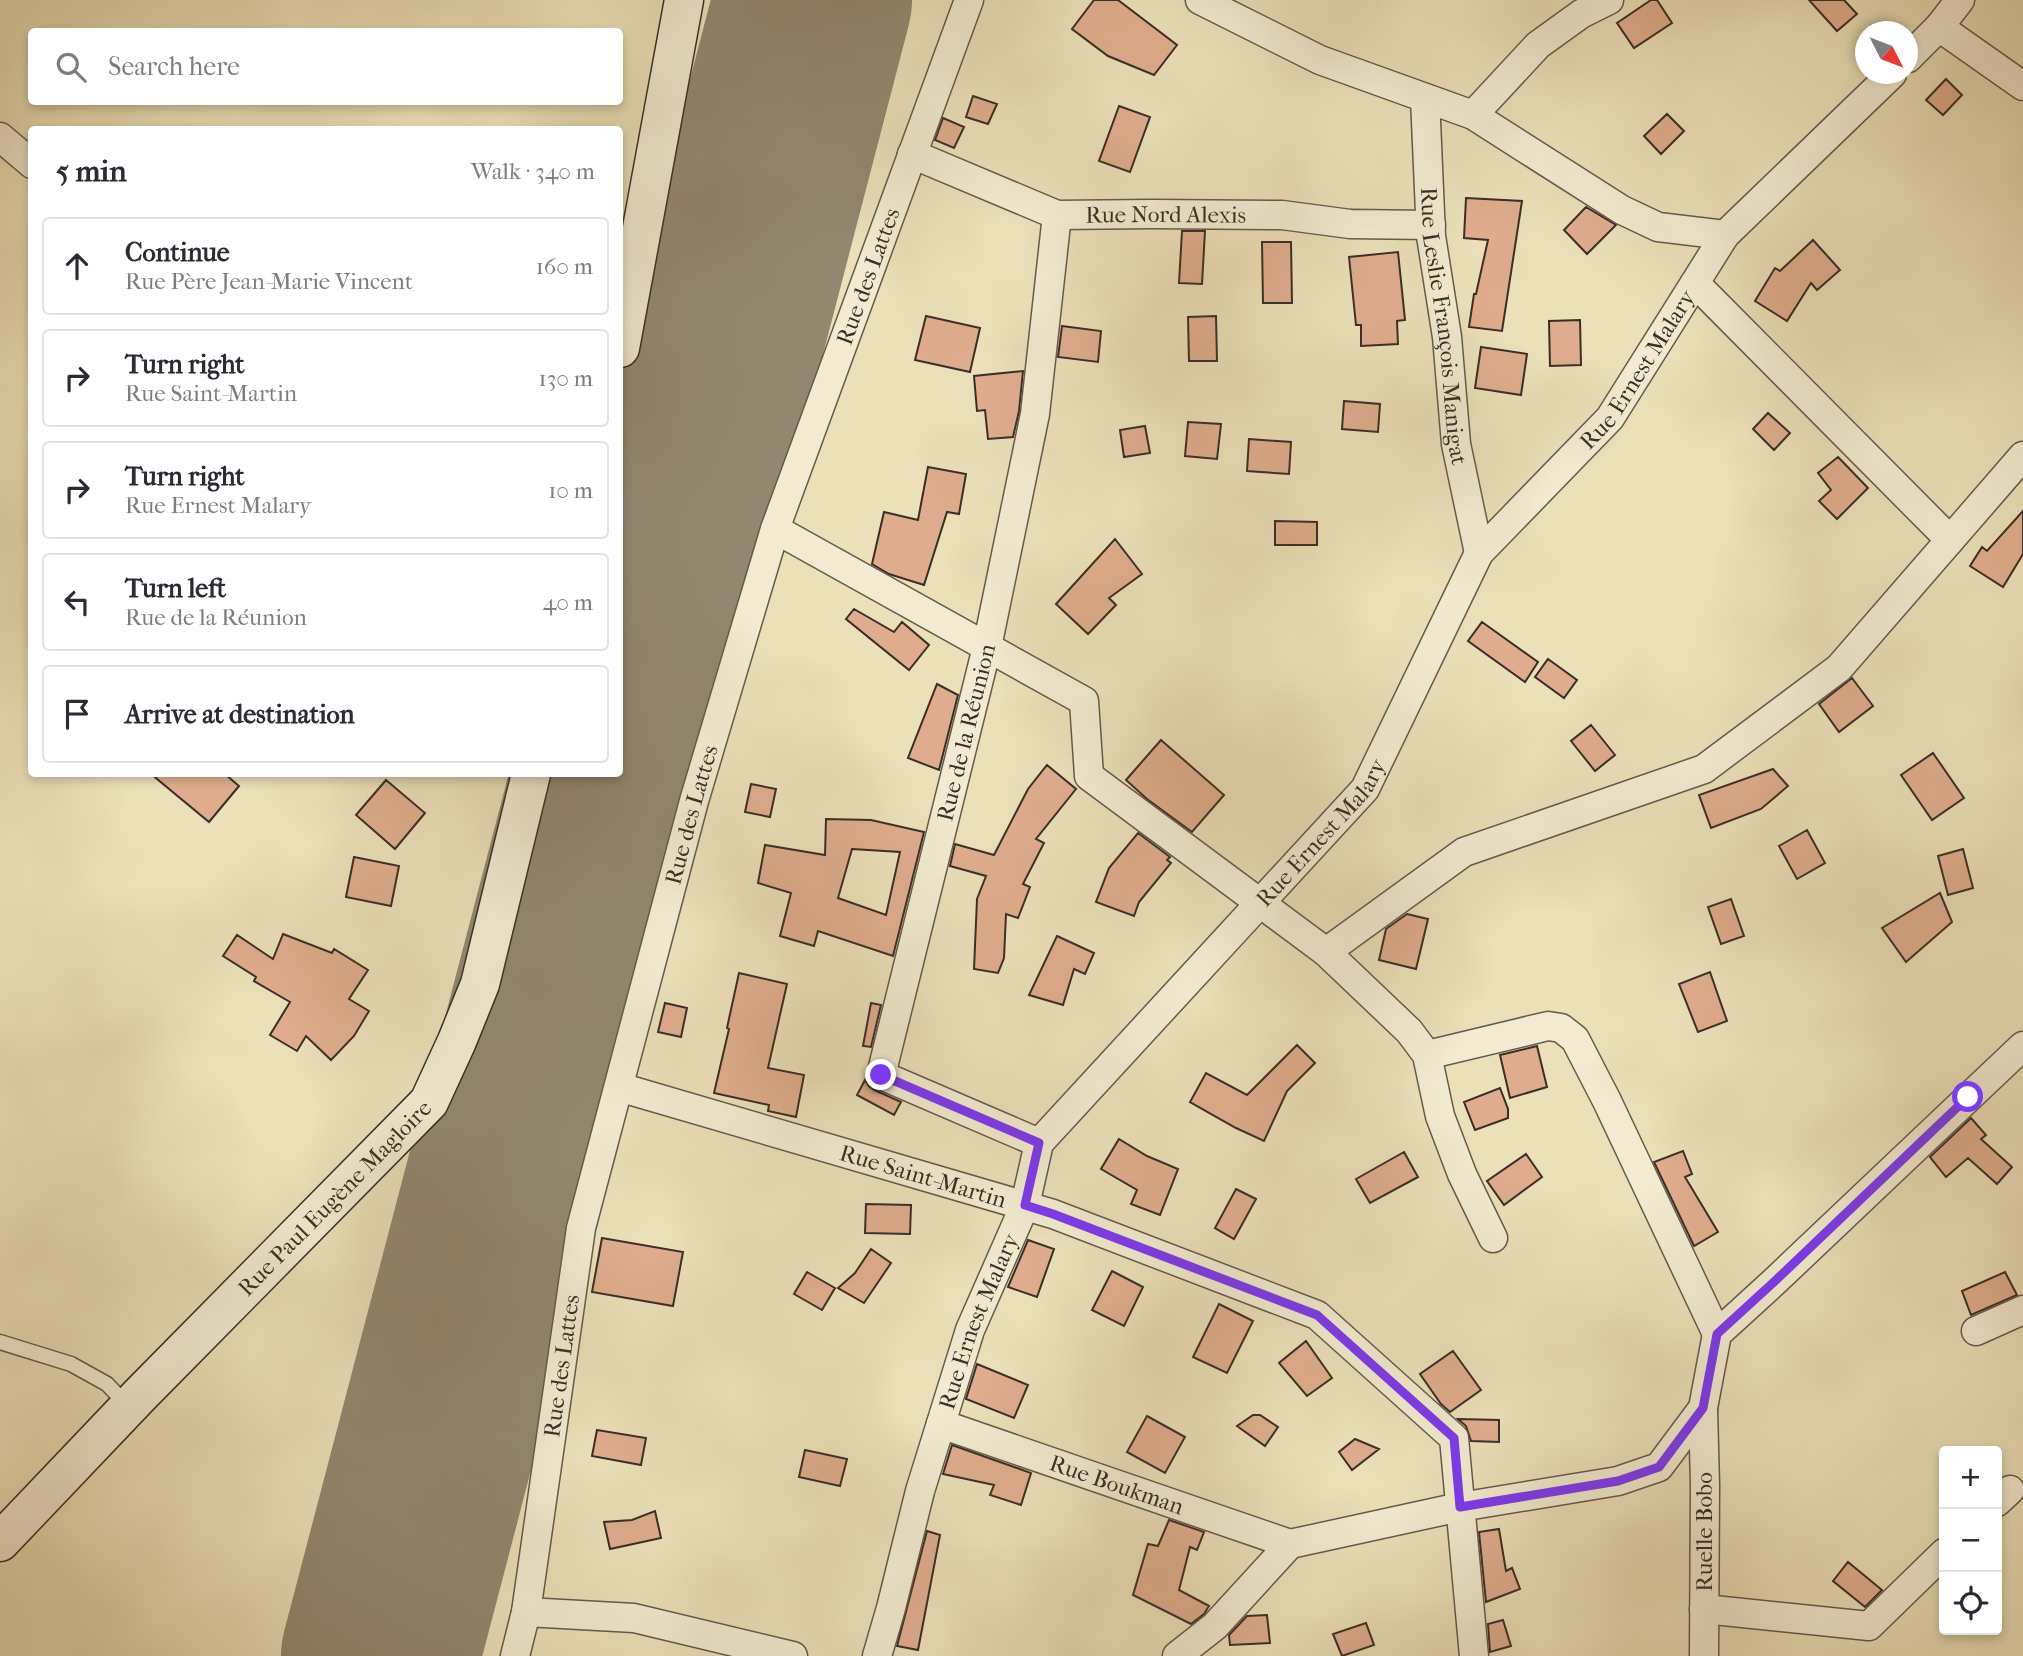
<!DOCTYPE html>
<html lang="en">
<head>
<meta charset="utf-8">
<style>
	:root { --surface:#fff; --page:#f2f2f3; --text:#2b2b33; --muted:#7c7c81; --line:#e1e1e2 }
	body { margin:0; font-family:"IM FELL French Canon",serif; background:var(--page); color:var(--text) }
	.controls { position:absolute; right:21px; bottom:21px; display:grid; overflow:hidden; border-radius:7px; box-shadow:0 4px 10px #0003 }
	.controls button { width:63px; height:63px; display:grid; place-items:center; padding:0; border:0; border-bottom:2px solid var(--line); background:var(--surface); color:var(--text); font:35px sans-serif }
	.compass { position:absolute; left:1855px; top:21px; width:63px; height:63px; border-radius:50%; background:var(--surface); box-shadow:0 4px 10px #0003; rotate:132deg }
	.stop { position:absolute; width:21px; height:21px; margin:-16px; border:5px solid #7c3aed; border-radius:50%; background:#fff }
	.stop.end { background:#7c3aed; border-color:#fff; box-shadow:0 2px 7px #0008 }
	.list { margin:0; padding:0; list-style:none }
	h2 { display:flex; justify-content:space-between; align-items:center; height:91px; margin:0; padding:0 28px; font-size:30px }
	h2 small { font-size:23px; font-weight:400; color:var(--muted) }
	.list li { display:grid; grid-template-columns:46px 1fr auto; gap:21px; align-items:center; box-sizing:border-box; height:98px; margin:0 14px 14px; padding:0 14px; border:2px solid var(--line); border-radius:7px }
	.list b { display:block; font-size:26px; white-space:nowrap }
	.list p { margin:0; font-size:23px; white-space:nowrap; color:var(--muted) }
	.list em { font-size:23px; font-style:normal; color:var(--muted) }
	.icon { flex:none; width:38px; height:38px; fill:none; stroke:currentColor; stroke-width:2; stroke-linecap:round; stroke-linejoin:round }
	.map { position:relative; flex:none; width:2023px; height:1656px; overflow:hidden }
	.search { position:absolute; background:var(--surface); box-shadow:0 4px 10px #0003; left:28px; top:28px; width:595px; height:77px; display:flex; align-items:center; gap:18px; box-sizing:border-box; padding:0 24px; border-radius:7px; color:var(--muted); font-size:26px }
	.panel { position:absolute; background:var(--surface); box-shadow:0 4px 10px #0003; left:28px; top:126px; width:595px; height:651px; border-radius:7px }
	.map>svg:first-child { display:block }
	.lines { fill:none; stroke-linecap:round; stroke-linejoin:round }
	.runway { stroke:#928770; stroke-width:198 }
	.building { fill:#dfad8d; stroke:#3a2e28; stroke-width:2; fill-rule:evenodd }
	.lane-casing { stroke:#665a4c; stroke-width:17 }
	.street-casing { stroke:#665a4c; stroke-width:31 }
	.secondary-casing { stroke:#3a2e28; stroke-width:41 }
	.lane { stroke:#f2ebd1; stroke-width:14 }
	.street { stroke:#f2ebd1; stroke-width:28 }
	.secondary { stroke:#f2ebd1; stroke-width:38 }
	.route { stroke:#7c3aed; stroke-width:9 }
	.labels { text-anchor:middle; stroke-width:5; stroke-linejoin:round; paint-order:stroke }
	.street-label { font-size:23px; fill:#3a2e28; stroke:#f2ebd1 }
</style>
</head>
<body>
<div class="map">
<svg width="2023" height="1656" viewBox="0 0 2023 1656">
	<rect width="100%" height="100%" fill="#ebe0b8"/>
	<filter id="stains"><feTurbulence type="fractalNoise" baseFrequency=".00286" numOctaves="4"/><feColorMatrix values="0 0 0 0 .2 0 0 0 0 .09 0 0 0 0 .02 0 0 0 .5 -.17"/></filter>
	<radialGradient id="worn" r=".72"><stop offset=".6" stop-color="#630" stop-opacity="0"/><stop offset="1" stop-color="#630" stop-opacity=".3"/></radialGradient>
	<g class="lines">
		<path class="runway" d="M620,741L813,0
			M380,1656L611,774"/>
	</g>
	<path class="building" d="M1094,0H1118L1177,45L1154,75L1108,56L1072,29Z
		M1651,0H1657L1672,23L1634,48L1617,23Z
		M1809,0H1844L1857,14L1837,31Z
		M1946,79L1962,95L1943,115L1926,100Z
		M973,96L997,104L988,124L966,117Z
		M1119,106L1150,117L1130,172L1099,161Z
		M1667,114L1684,131L1661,154L1644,136Z
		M943,118L964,127L954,148L935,140Z
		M1466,198L1522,201L1502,331L1469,327L1474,294H1476L1488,240L1464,238Z
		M1586,207L1616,225L1587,254L1564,230Z
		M1182,231H1205L1202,284L1179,283Z
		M1813,240L1840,270L1817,290L1811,283L1787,321L1755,301L1775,268L1780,271Z
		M1262,242H1291L1292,303H1263Z
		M1398,252L1405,320L1397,321L1398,344L1361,346V325H1356L1349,257Z
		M926,316L980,328L970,372L915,360Z
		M1216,316L1217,361H1189L1188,317Z
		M1580,320L1581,365L1550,366L1549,321Z
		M1062,326L1101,331L1098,362L1058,357Z
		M1481,347L1527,354L1521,395L1475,388Z
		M1023,371L1019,411L1013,437L988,439L985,410L977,411L974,376Z
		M1344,401L1380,404L1378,432L1342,429Z
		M1768,413L1790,433L1774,450L1753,429Z
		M1188,422L1221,424L1217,459L1185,456Z
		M1145,426L1150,453L1124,457L1120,430Z
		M1249,439L1291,442L1289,474L1247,471Z
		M1838,457L1868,488L1837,519L1819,501L1831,490L1818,473Z
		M928,467L966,474L959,514L947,512L924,585L889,574L872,564L884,512L918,520Z
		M2023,511V554L2003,587L1970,566L1982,547L1987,551Z
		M1275,521L1317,522V545H1275Z
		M1115,539L1142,574L1109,598L1116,605L1088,634L1056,604Z
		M854,609L894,632L902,622L929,645L909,670L846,619Z
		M1482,622L1538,662L1525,682L1468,641Z
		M1548,659L1577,680L1564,698L1535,677Z
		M1852,678L1873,706L1839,732L1819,704Z
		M937,684L958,695L939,770L908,758Z
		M1591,725L1615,755L1595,771L1571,741Z
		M1161,740L1224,795L1192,832L1147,799L1126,780Z
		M1933,753L1964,798L1932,820L1901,775Z
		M1047,765L1076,789L1036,839L1044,843L1023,884L1030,887L1018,918L1006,914L1004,958L998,973L974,969L977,899L986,876L950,866L955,844L994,855L1028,789Z
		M1773,769L1788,786L1761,809L1711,828L1699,795Z
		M151,774H225L239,786L209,822Z
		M386,780L425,813L395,849L356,815Z
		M751,784L776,789L770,817L745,812Z
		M826,819L871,820L924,832L893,956L818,931L814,946L780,936L791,893L758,883L765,845L825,855ZM852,849L900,852L886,915L838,898Z
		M1807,830L1825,863L1797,879L1779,846Z
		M1138,833L1170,857L1167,860L1171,863L1139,902L1134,916L1096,902L1109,868Z
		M1963,849L1973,888L1948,895L1938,856Z
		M354,857L399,866L391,906L346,897Z
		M1940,893L1952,922L1906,962L1882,928Z
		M1731,899L1744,936L1721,944L1708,907Z
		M1407,914L1428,919L1416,969L1379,960L1386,929Z
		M283,934L332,953L334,949L368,970L349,999L369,1011L354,1036L331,1060L306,1036L297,1051L270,1035L290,1002L254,981L256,977L223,956L237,935L273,959Z
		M1057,936L1094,953L1085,974L1074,969L1063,1005L1029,995Z
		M1710,972L1727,1021L1698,1032L1679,984Z
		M739,973L787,984L768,1068L804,1075L796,1117L768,1111L769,1105L714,1093L729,1029L727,1028Z
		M665,1003L687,1008L681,1037L658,1032Z
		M871,1003L881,1005L871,1047L863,1046Z
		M1297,1045L1315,1063L1287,1091L1264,1141L1236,1128L1190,1102L1206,1073L1247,1095Z
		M1537,1046L1547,1087L1510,1098L1500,1055Z
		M865,1080L869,1086L874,1090L901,1102L894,1115L857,1095Z
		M1500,1088L1508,1109V1118L1475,1130L1464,1102Z
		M1971,1118L1986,1135L1981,1139L2012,1167L1997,1184L1968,1158L1946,1177L1930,1157Z
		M1119,1139L1147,1156L1178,1169L1160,1215L1131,1204L1137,1190L1101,1169Z
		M1683,1151L1692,1174L1685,1177L1718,1232L1694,1246L1654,1162Z
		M1404,1152L1418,1177L1370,1203L1356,1179Z
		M1526,1154L1542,1177L1504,1205L1487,1181Z
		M1236,1189L1256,1199L1234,1239L1215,1228Z
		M866,1204L911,1205L910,1234L865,1233Z
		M602,1238L683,1252L673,1306L592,1292Z
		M1028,1240L1054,1249L1037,1297L1008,1287Z
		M871,1249L891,1263L864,1303L838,1288L855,1273Z
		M1112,1271L1143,1287L1124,1326L1092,1310Z
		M807,1272L835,1288L822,1310L794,1294Z
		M2005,1272L2017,1295L1971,1315L1962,1291Z
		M1219,1304L1253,1321L1227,1373L1193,1357Z
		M1306,1341L1332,1378L1307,1396L1279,1363Z
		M1453,1351L1481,1390L1450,1412L1441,1404L1420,1374Z
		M977,1364L1028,1385L1014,1418L966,1399Z
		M1253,1415H1260L1278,1427L1265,1446L1237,1426Z
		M1147,1416L1185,1437L1165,1473L1127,1452Z
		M1458,1419L1499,1420V1442L1471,1441L1466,1426Z
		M597,1430L646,1438L641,1465L592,1456Z
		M1355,1439L1379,1449L1352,1470L1339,1452Z
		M952,1445L1031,1473L1021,1505L990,1495L994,1485L943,1474Z
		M805,1450L847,1459L840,1486L799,1477Z
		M655,1511L661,1538L610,1549L604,1522L632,1520Z
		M1169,1520L1204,1532L1197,1550L1190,1547L1179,1590L1209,1606L1204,1614L1191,1624L1133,1595L1148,1544L1158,1546Z
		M1499,1529L1506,1571L1512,1568L1520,1589L1486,1602L1479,1532Z
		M927,1531L940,1535L918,1650L897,1646Z
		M1848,1562L1882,1590L1865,1607L1833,1581Z
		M1267,1615L1270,1643L1230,1645L1229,1635L1247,1616Z
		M1503,1620L1511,1646L1490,1652L1488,1624Z
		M1366,1623L1374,1645L1342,1656L1333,1634Z"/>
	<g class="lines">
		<g class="lane-casing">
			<path id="lane" d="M0,1342L71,1364L107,1384L128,1406"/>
		</g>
		<g class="street-casing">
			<g id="street">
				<path d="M1200,0L1320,60L1473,115L1622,210L1658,227L1725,235"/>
				<path d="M1939,27L2023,86"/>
				<path d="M1908,58L1939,27L1960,0"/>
				<path id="s1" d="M1425,98L1431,236L1447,337L1456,444L1479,553"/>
				<path d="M1473,115L1538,45L1581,14L1609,0"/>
				<path d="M0,137L32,164"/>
				<path id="s2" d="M912,154L1057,215L1152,214L1282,215L1350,224L1431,225"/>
				<path d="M1695,283L1950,540"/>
				<path d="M775,529L1084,701L1089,776L1326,952L1464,852L1704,769L1839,668L2023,456"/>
				<path d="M1326,952L1409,1031L1427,1055L1440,1116L1462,1174L1493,1238"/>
				<path d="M1427,1055L1548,1026L1561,1028L1575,1039L1607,1101L1717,1334"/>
				<path id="s3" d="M619,1087L1053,1214L1317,1315L1454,1438L1474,1656"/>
				<path id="s4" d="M1039,1143L881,1075L987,647L1035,414L1057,215"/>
				<path d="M1976,1331L2023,1310"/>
				<path d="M1703,1408L1705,1486L1704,1656"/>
				<path id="s5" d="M941,1424L1290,1544"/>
				<path d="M1997,1502L2010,1490"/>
				<path d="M1704,1609L1869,1626L1944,1553"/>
				<path d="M526,1612L634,1618L793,1656"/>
				<path id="s6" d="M515,1656L526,1612L581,1228L694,801L775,529L969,0"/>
				<path id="s7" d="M877,1656L891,1608L920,1491L970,1330L1025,1205L1039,1143L1365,789L1479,553L1610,418L1725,235L1892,74"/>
				<path d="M1177,1656L1215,1626L1290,1544L1460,1507L1618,1481L1659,1467L1703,1408L1717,1334L1775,1281L2023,1046"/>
			</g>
		</g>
		<g class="secondary-casing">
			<g id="secondary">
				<path d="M620,348L684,0"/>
				<path id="s8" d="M0,1542L139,1396L429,1102L457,1041L480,984L531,774"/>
			</g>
		</g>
		<use href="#lane" class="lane"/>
		<use href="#street" class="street"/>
		<use href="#secondary" class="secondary"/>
	</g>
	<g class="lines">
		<path class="route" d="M881,1075L1039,1143L1025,1205L1053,1214L1317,1315L1454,1438L1460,1507L1618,1481L1659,1467L1703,1408L1717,1334L1775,1281L1968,1097"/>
	</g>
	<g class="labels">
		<g class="street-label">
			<text dy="8" stroke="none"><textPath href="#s2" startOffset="266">Rue Nord Alexis</textPath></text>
			<text dy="8" stroke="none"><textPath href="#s6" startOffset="1428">Rue des Lattes</textPath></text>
			<text dy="8" stroke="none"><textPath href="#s1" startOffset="229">Rue Leslie François Manigat</textPath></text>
			<text dy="8" stroke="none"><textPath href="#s7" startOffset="1526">Rue Ernest Malary</textPath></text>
			<text dy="8" stroke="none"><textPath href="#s4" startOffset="525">Rue de la Réunion</textPath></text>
			<text dy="8" stroke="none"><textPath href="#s6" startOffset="861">Rue des Lattes</textPath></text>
			<text dy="8" stroke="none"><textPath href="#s7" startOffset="959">Rue Ernest Malary</textPath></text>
			<text dy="8" stroke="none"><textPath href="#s3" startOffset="317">Rue Saint-Martin</textPath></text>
			<text dy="8" stroke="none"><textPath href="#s8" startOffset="480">Rue Paul Eugène Magloire</textPath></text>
			<text dy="8" stroke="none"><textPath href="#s7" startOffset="350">Rue Ernest Malary</textPath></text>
			<text dy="8" stroke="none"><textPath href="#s6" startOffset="294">Rue des Lattes</textPath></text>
			<text dy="8" stroke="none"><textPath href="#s5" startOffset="186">Rue Boukman</textPath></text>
			<text transform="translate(1704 1532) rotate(-90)" y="8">Ruelle Bobo</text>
		</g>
	</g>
	<rect width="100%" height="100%" filter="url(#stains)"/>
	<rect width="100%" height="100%" fill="url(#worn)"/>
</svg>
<div class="controls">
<button>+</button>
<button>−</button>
<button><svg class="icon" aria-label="locate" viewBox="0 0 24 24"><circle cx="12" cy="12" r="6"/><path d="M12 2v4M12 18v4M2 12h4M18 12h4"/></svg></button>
</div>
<svg class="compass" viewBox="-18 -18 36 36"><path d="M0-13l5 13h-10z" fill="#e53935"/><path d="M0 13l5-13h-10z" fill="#7c7c81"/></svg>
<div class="stop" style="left:1968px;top:1097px"></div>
<div class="stop end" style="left:881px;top:1075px"></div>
<div class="search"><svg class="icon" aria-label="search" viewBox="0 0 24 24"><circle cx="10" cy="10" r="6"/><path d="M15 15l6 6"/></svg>Search here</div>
<section class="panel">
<h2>5 min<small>Walk · 340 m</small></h2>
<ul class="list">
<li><svg class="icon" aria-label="ahead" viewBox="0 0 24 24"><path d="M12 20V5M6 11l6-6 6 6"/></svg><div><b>Continue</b><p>Rue Père Jean-Marie Vincent</p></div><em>160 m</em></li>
<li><svg class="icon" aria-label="right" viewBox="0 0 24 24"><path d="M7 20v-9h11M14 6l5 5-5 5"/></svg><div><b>Turn right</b><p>Rue Saint-Martin</p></div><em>130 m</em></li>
<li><svg class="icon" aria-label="right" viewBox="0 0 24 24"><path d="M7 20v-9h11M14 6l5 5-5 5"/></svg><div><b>Turn right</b><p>Rue Ernest Malary</p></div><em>10 m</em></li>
<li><svg class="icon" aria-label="left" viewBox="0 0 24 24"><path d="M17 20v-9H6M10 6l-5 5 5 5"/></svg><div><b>Turn left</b><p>Rue de la Réunion</p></div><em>40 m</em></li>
<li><svg class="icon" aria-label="arrive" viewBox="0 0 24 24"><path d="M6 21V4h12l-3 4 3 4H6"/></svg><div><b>Arrive at destination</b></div></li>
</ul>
</section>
</div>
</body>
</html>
